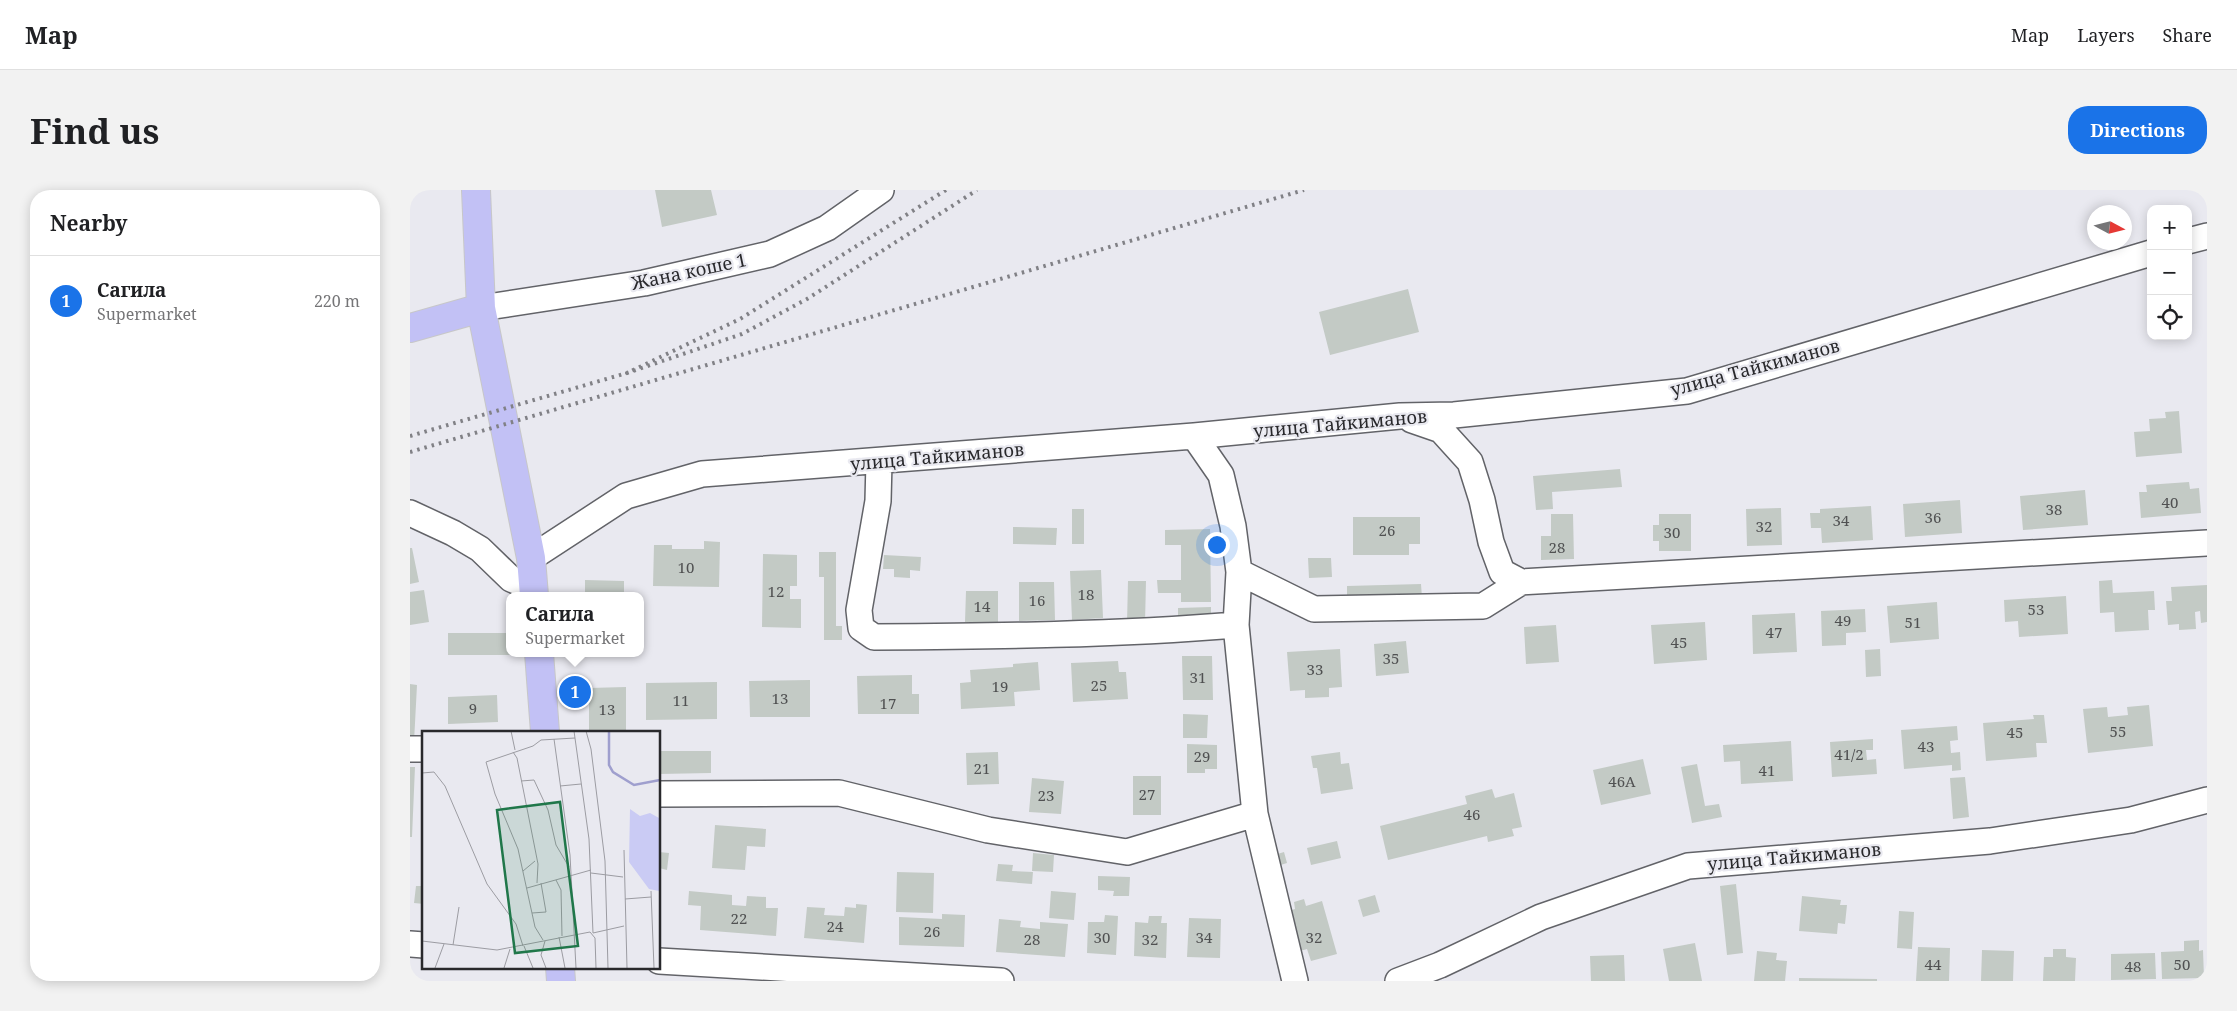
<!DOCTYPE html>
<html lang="en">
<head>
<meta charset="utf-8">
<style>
	:root { --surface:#fff; --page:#f2f2f2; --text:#202124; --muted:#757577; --line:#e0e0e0; --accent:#1a73e8 }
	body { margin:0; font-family:"Noto Serif",serif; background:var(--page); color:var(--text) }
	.controls { position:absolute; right:15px; top:15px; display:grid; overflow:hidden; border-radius:10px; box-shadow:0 2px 12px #0003 }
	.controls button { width:45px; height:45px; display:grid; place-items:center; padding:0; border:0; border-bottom:1px solid var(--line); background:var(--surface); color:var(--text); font:25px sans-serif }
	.compass { position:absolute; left:1677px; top:15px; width:45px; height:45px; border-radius:50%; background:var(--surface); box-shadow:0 2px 12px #0003; rotate:97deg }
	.you { position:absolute; left:806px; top:354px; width:18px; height:18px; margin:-12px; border:4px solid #fff; border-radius:50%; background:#1a73e8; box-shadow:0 0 0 8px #1a73e833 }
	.badge { display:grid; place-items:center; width:32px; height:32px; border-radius:50%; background:var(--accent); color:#fff; font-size:16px; font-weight:700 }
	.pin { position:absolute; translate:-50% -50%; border:2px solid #fff; box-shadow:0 1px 5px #0006 }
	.popup { position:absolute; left:96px; top:402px; width:138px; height:65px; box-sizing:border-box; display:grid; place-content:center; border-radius:10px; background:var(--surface); filter:drop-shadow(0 1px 4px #0005); font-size:16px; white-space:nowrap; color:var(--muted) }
	.popup b { font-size:19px; color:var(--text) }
	.popup::after { content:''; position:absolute; left:50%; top:100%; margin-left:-10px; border:10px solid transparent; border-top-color:var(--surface) }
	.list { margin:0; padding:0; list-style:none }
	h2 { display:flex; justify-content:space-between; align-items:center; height:65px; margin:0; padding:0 20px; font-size:21px }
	h2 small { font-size:16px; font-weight:400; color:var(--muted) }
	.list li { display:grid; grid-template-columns:32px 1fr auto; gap:15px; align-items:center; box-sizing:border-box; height:90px; padding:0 20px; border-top:1px solid var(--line) }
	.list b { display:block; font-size:19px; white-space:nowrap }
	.list p { margin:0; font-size:16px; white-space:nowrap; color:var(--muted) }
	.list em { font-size:16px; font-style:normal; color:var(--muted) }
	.icon { flex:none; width:28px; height:28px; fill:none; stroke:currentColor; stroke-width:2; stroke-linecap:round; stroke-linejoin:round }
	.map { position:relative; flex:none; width:1797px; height:791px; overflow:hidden; border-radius:20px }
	header { display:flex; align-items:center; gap:30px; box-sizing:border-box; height:70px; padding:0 25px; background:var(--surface); border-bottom:1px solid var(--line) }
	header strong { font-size:24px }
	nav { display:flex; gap:28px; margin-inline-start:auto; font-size:18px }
	.intro { display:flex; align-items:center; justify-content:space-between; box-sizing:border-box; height:120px; padding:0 30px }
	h1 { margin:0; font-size:35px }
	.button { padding:12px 22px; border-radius:20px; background:var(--accent); color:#fff; font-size:18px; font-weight:700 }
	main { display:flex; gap:30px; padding:0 30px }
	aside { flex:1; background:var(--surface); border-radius:20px; box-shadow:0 2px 12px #0003 }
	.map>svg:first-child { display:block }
	.building { fill:#c3cac5 }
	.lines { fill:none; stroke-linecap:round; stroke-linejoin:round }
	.minor-casing { stroke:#626368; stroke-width:28 }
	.major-casing { stroke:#c7c7c8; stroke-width:30 }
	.minor { stroke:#fff; stroke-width:25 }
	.major { stroke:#c2c1f5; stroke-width:28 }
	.rail { stroke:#818186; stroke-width:4; stroke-dasharray:2.5 5; stroke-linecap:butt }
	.labels { text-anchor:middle; stroke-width:4.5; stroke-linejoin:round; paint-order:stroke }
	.number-label { font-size:15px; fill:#505152 }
	.street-label { font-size:18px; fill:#29292c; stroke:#e9e9f0 }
	.inset-river { fill:none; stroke:#9f9fce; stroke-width:2.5 }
	.inset-road { fill:none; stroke:#9c9ca2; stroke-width:1 }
	.view { fill:#20774a; fill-opacity:0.15; stroke:#20774a; stroke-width:2.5 }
	.inset-edge { fill:none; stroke:#29292c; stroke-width:2.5 }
</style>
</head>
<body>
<header>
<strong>Map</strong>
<nav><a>Map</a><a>Layers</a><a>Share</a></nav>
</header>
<div class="intro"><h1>Find us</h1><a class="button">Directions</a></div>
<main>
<aside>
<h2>Nearby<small></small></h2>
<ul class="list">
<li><span class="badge">1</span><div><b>Сагила</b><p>Supermarket</p></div><em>220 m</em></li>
</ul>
</aside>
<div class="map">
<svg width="1797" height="791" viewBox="0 0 1797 791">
	<rect width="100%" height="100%" fill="#e9e9f0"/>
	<path class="building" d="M245,0H301L307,25L252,37Z
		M998,99L1009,142L920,165L909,122Z
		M1769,221L1772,263L1726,267L1724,242L1740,241L1739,229L1756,228L1755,222Z
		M1210,279L1212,297L1142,302L1143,319L1126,320L1123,286Z
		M1779,292L1780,299L1789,298L1791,323L1731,328L1729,302H1737L1736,295Z
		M1675,300L1678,335L1613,340L1610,306Z
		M1550,310L1552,343L1495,347L1493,314Z
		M1461,316L1463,350L1412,353L1411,338H1401L1400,323H1410V319Z
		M1371,318L1372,355L1337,356L1336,319Z
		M662,319H674V354H662Z
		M1141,324H1163L1164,369L1131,370V346H1141Z
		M1249,324H1281V361H1249V351H1243V335H1249Z
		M943,327H1010V354H999V365H943Z
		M603,337L647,338L646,355L603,354Z
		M800,339L801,412H771V403H748L747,390H771V355H755V340Z
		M294,351L310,352L309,397L243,396L244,355H262V359H294Z
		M0,358H2L9,392L0,394Z
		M409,362H426V436H432V450H414V387H409Z
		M353,364L387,365V396H380V409H391V438L352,437Z
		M474,365L511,367L510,381L500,380V388L484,387V379H473Z
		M898,368H921L922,387L899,388Z
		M691,380L693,428L662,430L660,381Z
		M175,390L214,391V406H175Z
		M1702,390L1703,403L1744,401L1745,420H1738L1739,440L1705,442L1704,422L1690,423L1689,391Z
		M718,391H736L735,433H717Z
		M609,392H644L645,430L609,431Z
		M1011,394L1012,408L937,410V396Z
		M1797,395V432L1791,433L1790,421L1785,422L1786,439L1769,440V434L1758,435L1756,411H1762L1761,397Z
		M14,400L19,432L0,435V402Z
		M556,401H588V432H555Z
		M1656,406L1658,444L1609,447L1608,431L1595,432L1594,410Z
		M1527,412L1529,449L1480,453L1477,416Z
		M801,417V432H768V418Z
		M1455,419L1456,442L1436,443V455L1412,456L1411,421Z
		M1385,423L1387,462L1343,464L1342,425Z
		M1295,432L1297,470L1244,474L1241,435Z
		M1146,435L1149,472L1116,474L1114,437Z
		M38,443H100V465H38Z
		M996,451L999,483L966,486L964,454Z
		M930,459L932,497L919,498V507L895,508V500L880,501L877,462Z
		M1470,459L1471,486L1456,487L1455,460Z
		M772,466H802L803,510H773Z
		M708,471L709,482H716L718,509L663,512L661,473Z
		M628,472L630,500L604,502L605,516L551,519L550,493L561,492L560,480L603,477V474Z
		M502,485V504H509V524H448L447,486Z
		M400,490V527H340L339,491Z
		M307,492V529L236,530V493Z
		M0,494L7,495L4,552L0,551Z
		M216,497V542H179V498Z
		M87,505L88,532L38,534V507Z
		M1739,515L1743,556L1678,563L1673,519L1697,517L1698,527L1718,525L1717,517Z
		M773,524L798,525L797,548H773Z
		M1623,525H1634L1637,553H1626L1627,567L1576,571L1573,533L1624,529Z
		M1547,536L1548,550L1540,551L1541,563L1550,562L1551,580L1542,581V575L1494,579L1491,540Z
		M1463,549V560H1456L1457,570L1466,569L1467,584L1422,587L1420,552Z
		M1381,551L1383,591L1331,594L1330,571L1314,572L1313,555Z
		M777,554L807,555V579H795V583H777Z
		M249,561H301V583L249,584Z
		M588,562L589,594L557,595L556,563Z
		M930,562L931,574L939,573L943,599L911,604L907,578H903L901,566Z
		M1233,569L1241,604L1191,615L1183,580Z
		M1287,574L1295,616L1309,614L1312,627L1282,633L1271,577Z
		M0,577H5L2,647H0Z
		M723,586H751V625H723Z
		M1555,587L1559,627L1543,629L1540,588Z
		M622,588L654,591L651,624L619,622Z
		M1082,599L1085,608L1104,603L1112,637L1102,639L1104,646L1078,652L1077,646L978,670L970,636L1057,614L1055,606Z
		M305,635L356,639L355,657L337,656L335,680L302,678Z
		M927,651L931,668L901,675L897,658Z
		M249,662L259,663L257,680L249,678Z
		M874,662L877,673L864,677L861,666Z
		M623,663L644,665L643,682L622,681Z
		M588,674L603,675L602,681L623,682L622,694L586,691Z
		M487,682L524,683L523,723L486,722Z
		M688,686L720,687L719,706H703L704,701L688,700Z
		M1326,694L1333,763L1317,765L1310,696Z
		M6,696H14V714L4,713Z
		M279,701L322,705V715L336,716L337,706L356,707V718H368L366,746L290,740L291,716L278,715Z
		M641,701L666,703L664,730L639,728Z
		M965,705L970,722L953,727L948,710Z
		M1392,706L1431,710L1430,715H1437L1435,734L1428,733L1427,744L1389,741Z
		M894,709L896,716L912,711L927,764L901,771L897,759L890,761L875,722L885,719L884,712Z
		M446,714L457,715L454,753L394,748L397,717L415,718L414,725L434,726L435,717L446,718Z
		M1489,721L1504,722L1502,759L1487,758Z
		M532,724L555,725L554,757L489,755V727L532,729Z
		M695,725L708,726L706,765L677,763L678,732H694Z
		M739,726H752L751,733H757L756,768L724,766L725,732L738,733Z
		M779,728L811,729L810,768L777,767Z
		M589,729L611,731L610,737L630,739V732L658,734L655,767L586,762Z
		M1789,750V761L1793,760L1794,788L1752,789L1751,762L1774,761V751Z
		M1285,753L1292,791H1259L1253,759Z
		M1508,757L1540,758L1539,791H1506Z
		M1643,759H1656V767L1666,768L1665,791H1633L1634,767H1643Z
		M1572,760L1604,761L1603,791H1571Z
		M1347,761L1367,763L1366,770L1377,771L1375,791H1344Z
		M1745,763L1746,789L1701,790V764Z
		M1214,765L1215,791H1181L1180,766Z
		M1389,788L1467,789V791H1389Z"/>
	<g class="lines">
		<g class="minor-casing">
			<path id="minor" d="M1778,51L1797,46
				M71,118L234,93L360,64L417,38L471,0
				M1002,230L1031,240L1060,272L1072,310L1081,352L1092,382L1111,392
				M784,246L811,285L823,336L829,382L826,435L845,624L885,791
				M469,272L468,311L449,420L451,438L464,447C585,446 705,445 826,435
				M0,323L43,343L70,359L101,389L124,399
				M121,368L216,306L292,284L784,246L990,226L1044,225L1277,201L1741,63
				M829,382L904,419L1073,416L1111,392L1797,353
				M0,559H14
				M249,604L429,603L578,640L717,662L845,624
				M0,754L14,755
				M249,771L591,791
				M988,791L1030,775L1131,727L1278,676L1580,651L1721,630L1797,610"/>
		</g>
		<g class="major-casing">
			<path id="major" d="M66,0L71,118L121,368L124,406
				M0,138L71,118
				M129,463L135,542
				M150,777L151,791"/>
		</g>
		<use href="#minor" class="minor"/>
		<use href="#major" class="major"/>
		<path class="rail" d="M536,0L330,129L217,183L332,144L397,109L567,0
			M0,246L217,183
			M0,262L894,0"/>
	</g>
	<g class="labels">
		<g class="number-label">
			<text x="1760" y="318">40</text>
			<text x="1644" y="325">38</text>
			<text x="1523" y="333">36</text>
			<text x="1431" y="336">34</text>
			<text x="1354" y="342">32</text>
			<text x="977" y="346">26</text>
			<text x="1262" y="348">30</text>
			<text x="1147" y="363">28</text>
			<text x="276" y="383">10</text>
			<text x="366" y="407">12</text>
			<text x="676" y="410">18</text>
			<text x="627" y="416">16</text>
			<text x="572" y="422">14</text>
			<text x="1626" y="425">53</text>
			<text x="1433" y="436">49</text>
			<text x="1503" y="438">51</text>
			<text x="1364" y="448">47</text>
			<text x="1269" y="458">45</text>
			<text x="981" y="474">35</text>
			<text x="905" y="485">33</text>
			<text x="788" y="493">31</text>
			<text x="689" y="501">25</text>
			<text x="590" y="502">19</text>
			<text x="370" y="514">13</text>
			<text x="271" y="516">11</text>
			<text x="478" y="519">17</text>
			<text x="63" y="524">9</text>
			<text x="197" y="525">13</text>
			<text x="1708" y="547">55</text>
			<text x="1605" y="548">45</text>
			<text x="1516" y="562">43</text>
			<text x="1439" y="570">41/2</text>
			<text x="792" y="572">29</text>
			<text x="572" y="584">21</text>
			<text x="1357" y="586">41</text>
			<text x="1212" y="597">46A</text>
			<text x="737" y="610">27</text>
			<text x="636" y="611">23</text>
			<text x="1062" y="630">46</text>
			<text x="329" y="734">22</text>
			<text x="425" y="742">24</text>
			<text x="522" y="747">26</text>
			<text x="692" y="753">30</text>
			<text x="794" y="753">34</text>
			<text x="904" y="753">32</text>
			<text x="622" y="755">28</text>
			<text x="740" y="755">32</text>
			<text x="1523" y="780">44</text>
			<text x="1772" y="780">50</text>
			<text x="1723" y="782">48</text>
		</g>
		<g class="street-label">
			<text transform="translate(279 82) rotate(-12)" y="6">Жана коше 1</text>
			<text transform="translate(1345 178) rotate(-15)" y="6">улица Тайкиманов</text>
			<text transform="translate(930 234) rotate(-5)" y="6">улица Тайкиманов</text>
			<text transform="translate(527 267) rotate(-5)" y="6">улица Тайкиманов</text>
			<text transform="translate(1384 667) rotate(-5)" y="6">улица Тайкиманов</text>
		</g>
	</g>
	<g transform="translate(12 541)">
		<rect width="238" height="238" fill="#e9e9f0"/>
		<path d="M208,78L218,85L228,82L237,87V160L227,158L207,131Z" fill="#cacbf4"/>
		<path class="inset-river" d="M187,0V34L191,41L212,54L238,49"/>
		<path class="inset-road" d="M89,0L93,19M152,0L167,108L171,202M164,0L169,18L183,130L186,237M132,8L148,124L154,237M91,21L95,27L116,133L115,152M0,42L12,41L23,55L65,153L94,193L101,215M99,50L112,49L126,79L134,114L147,136M138,55L159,53M202,119L205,237M101,140L113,130M169,142L201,146M134,149L139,159L140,205M105,157L169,139M229,160L232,237M203,168L229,166M110,182L124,181L119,152M171,202L202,195M137,206L143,237M121,209L113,196L96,118L73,63L64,31L111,15L119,9L153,7M0,210L75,219L168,201L173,207L174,237M123,210L119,224L124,237M31,214L37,176M102,215L111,237M13,237L22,213M82,237L88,218"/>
		<path class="view" d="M138,71L156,215L93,222L75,79Z"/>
		<rect width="238" height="238" class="inset-edge"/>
	</g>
</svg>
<div class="controls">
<button>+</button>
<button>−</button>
<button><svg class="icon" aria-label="locate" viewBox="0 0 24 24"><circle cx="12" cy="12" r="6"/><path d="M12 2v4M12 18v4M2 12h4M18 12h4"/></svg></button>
</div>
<svg class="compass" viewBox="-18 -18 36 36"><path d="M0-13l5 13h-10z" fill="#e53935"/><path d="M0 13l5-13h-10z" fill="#757577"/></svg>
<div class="you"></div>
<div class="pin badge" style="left:165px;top:502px">1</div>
<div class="popup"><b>Сагила</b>Supermarket</div>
</div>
</main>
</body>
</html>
